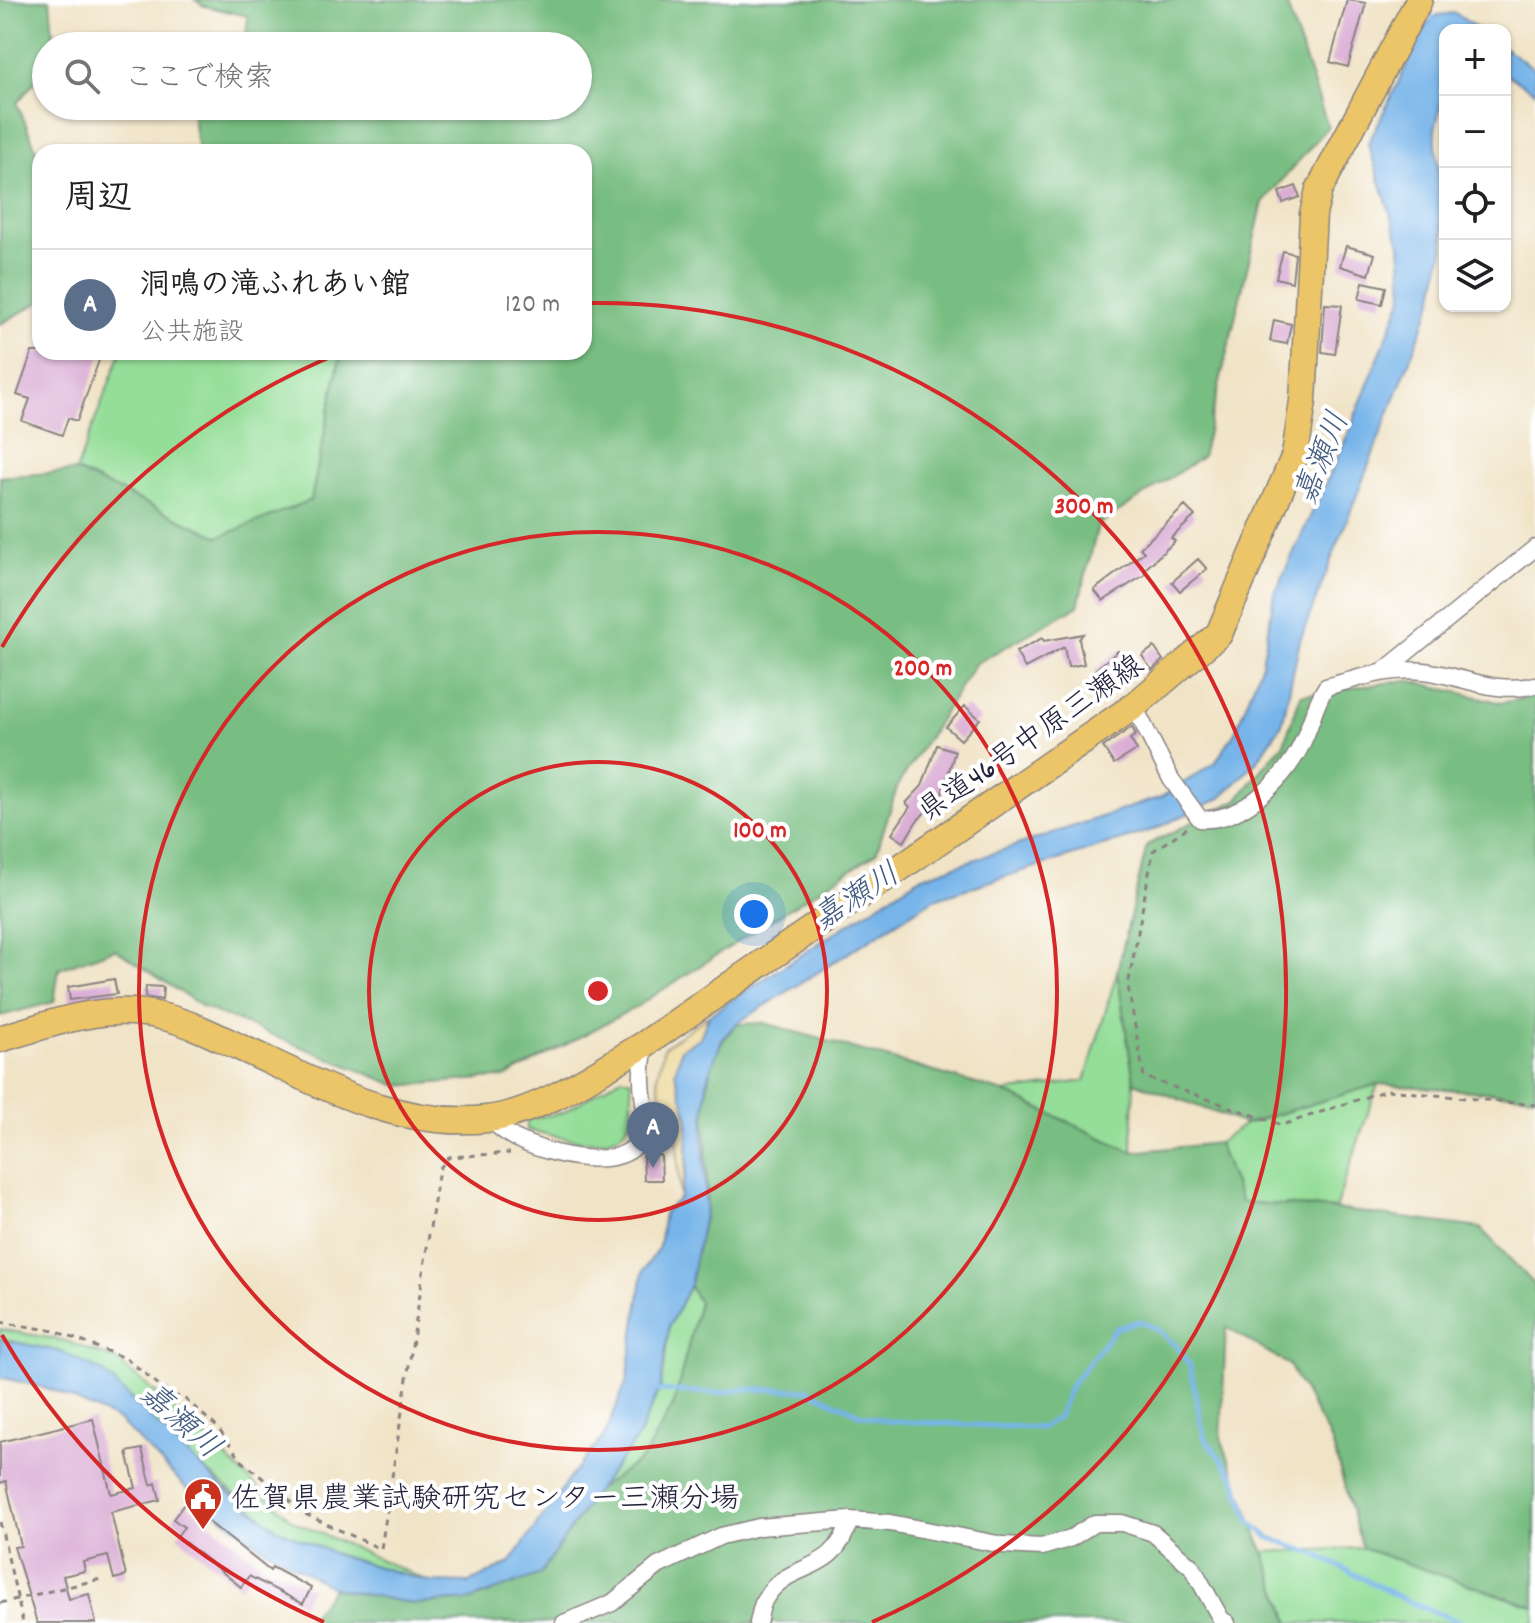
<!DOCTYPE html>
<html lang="ja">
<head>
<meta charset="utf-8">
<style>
	:root { --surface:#fff; --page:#f6f6f6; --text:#202124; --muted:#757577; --line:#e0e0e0; --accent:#db2777 }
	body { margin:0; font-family:Dekko,"Klee One",sans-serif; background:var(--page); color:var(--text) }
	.controls { position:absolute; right:24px; top:24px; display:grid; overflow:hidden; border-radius:16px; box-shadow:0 2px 6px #0004 }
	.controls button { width:72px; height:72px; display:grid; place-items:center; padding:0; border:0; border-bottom:2px solid var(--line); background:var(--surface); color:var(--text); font:40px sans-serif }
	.you { position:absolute; left:754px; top:914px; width:28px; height:28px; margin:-20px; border:6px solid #fff; border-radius:50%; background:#1a73e8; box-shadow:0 0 0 12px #1a73e833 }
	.badge { display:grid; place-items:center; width:52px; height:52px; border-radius:50%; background:var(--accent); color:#fff; font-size:26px; font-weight:700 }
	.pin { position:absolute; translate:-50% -66px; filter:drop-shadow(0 2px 4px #0008) }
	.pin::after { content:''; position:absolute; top:42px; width:28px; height:24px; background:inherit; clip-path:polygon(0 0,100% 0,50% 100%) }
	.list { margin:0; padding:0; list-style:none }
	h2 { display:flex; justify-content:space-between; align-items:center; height:104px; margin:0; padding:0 32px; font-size:34px }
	h2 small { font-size:26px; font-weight:400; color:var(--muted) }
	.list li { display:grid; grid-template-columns:52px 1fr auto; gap:24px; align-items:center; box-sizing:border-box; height:112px; padding:0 32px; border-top:2px solid var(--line) }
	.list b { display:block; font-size:30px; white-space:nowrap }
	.list p { margin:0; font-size:26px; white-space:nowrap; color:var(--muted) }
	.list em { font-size:26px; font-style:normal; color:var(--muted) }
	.icon { flex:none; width:44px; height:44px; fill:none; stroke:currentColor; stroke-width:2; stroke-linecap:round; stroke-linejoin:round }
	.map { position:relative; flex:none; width:1535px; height:1623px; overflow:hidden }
	.search { position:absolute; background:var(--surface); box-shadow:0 2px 6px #0004; left:32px; top:32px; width:560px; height:88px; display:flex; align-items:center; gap:20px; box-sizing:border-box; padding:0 28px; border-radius:44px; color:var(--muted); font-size:30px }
	.panel { position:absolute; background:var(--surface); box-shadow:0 2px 6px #0004; left:32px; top:144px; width:560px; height:216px; border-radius:24px }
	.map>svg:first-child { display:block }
	.green { fill:#95de99; stroke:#5c806a; stroke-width:2 }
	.forest { fill:#78bd81; stroke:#4d705e; stroke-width:2 }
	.sand { fill:#eeda9e; stroke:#887e6c; stroke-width:2 }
	.water { fill:#76b4e9; stroke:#4c6b92; stroke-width:2 }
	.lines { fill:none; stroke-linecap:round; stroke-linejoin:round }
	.stream { stroke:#76b4e9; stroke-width:5 }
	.building { fill:#daadd5 }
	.street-casing { stroke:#898280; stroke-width:19 }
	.primary-casing { stroke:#898280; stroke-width:29 }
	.path { stroke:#898280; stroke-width:3; stroke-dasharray:6 6; stroke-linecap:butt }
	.street { stroke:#fff; stroke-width:16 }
	.primary { stroke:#ecc569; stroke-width:26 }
	.ring { fill:none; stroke:#d62828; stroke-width:4 }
	.labels { text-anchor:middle; stroke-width:8; stroke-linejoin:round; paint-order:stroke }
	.street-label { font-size:30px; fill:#22223b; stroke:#fff }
	.poi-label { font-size:30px; fill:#22223b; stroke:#fff; text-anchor:start }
	.water-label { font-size:32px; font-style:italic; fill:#445c81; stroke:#fff }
	.centre { fill:#d62828; stroke:#fff; stroke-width:4 }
	.ring-label { font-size:24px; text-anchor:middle; font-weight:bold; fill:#d62828; stroke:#fff; stroke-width:8; stroke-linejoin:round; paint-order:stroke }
</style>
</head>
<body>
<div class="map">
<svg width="1535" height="1623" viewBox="0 0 1535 1623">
	<rect width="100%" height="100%" fill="#fff"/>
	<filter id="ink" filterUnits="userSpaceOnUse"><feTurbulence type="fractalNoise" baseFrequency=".0125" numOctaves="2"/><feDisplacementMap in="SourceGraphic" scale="16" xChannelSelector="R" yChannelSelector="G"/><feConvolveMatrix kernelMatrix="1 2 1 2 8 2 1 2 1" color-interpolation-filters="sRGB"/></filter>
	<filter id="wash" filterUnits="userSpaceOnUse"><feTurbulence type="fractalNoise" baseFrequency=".006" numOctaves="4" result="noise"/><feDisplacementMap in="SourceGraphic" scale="32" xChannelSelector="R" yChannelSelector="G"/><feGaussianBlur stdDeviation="1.8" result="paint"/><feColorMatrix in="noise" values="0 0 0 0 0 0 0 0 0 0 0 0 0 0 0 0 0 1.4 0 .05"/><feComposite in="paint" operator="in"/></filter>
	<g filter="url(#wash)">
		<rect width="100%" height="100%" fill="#f0e3c6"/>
		<path class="green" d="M121,352H341L311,500L219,537L76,471Z
			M1117,972L1134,1082L1132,1152L1004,1092L1085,1081Z
			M622,1077L631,1080C631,1091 634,1108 631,1118C618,1159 557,1135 527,1130V1119L562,1113Z
			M1378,1084L1335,1209L1241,1202L1218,1143L1245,1124Z
			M690,1285L699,1302L674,1404L643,1458L597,1490L637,1439L661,1386L669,1326Z
			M0,1329L66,1341L116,1360L172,1406L293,1521L430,1582L340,1556L277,1529L62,1352L0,1339Z
			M1362,1548L1535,1607V1623H1290L1264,1552Z"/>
		<path class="forest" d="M0,0H50L54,46H46V68L17,103L40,159V302L0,324Z
			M195,0H1285L1328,127L1263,202L1202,457L1098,525L1078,606L975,664L898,785L876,853L636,1007L506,1077L398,1086L203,1007L115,949L59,969L54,1002L0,1016V477L76,471L219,537L311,500L341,352H584V152H198L192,111L182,106H578V46H245L248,16L204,6Z
			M1407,680L1502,703L1535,696V1096L1378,1084L1245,1124L1134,1082L1117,972L1147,845L1237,800L1284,743L1301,695Z
			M765,1023L1004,1092L1132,1152L1218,1143L1241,1202L1335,1209L1480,1228L1535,1285V1607L1362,1548L1332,1442L1289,1365L1226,1327L1221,1438L1290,1623H305L333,1588L414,1604L471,1600L540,1574L597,1490L643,1458L674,1404L699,1302C697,1298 691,1291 690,1286C687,1267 704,1228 706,1207C712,1144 688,1076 736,1024Z"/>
		<path class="sand" d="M709,1015L700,1038L681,1049C672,1083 683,1085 687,1116C691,1142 686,1172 680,1198L676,1120L663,1105L657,1077L664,1047Z"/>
		<path class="water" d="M1455,13L1479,30H1445V85L1435,130L1444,244L1433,301L1300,640L1282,724L1257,761L1221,798L1153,830L934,899L736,1024L722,1039L707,1081L703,1133L706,1206L690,1285L669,1326L661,1386L637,1439L597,1490L540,1574L471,1600L414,1604L333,1588L262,1547L200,1502L120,1421L53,1390L0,1377V1339L62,1352L103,1372L221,1486L277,1529L340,1556L430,1582L469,1583L510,1563L571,1476L605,1435L627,1380L643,1271L659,1247L664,1212L680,1198L687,1168L688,1117L675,1073L681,1049L700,1038L709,1015L919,878L1161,797L1215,763L1236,730L1262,663L1274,595L1346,439L1403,296L1400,244L1368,144L1426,25L1438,15Z
			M1505,48L1535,69V92L1505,73Z"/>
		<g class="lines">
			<path class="stream" d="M1427,6L1435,24
				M654,1390L715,1393L748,1389L808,1390L862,1415L888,1421L1041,1428L1058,1417L1071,1385L1116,1328L1140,1321L1158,1330L1177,1347L1190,1366L1204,1437L1234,1476L1249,1520L1268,1537L1317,1555L1405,1600L1462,1623"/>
		</g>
		<g id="blocks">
			<path class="building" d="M1347,0L1366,3L1348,67L1330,62Z
				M1296,186L1300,197L1283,203L1279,192Z
				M1346,246L1375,254L1369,275L1340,266Z
				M1283,251L1295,254L1292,282L1276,278Z
				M1363,282L1386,287L1382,304L1359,299Z
				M1325,304L1342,305L1335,354L1322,352Z
				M1274,320L1291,324L1287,344L1270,341Z
				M32,352H102L77,421L68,418L62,435L22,421L30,399L17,395Z
				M1185,506L1195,516L1171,538L1175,541L1144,570L1146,574L1103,601L1094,590L1144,552L1140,548Z
				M1198,559L1207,569L1180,591L1172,582Z
				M1083,634L1079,639L1084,664L1068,667L1064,647L1025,668L1016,652L1042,638L1044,641Z
				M1154,647L1163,660L1152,670L1142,656Z
				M1118,651L1132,667L1108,686L1095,670Z
				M965,706L980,719L961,740L946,727Z
				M1132,727L1136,735L1130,739L1137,750L1114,764L1103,747Z
				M937,745L955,751L942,794L916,822L904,842L892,834L910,807L906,803L922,786Z
				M114,979L117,994L70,1000L68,987Z
				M146,986L163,987L162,1000L145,997Z
				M661,1155L662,1180H644L643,1156Z
				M93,1419L111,1494L136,1488L127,1452L142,1449L151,1485L156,1483L160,1500L111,1512L126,1576L114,1579L108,1556L83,1562L85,1571L63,1576L69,1599L89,1594L96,1623H37L14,1547L21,1546L6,1481L0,1483V1442Z
				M185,1503L270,1571L272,1567L311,1588L303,1604L249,1576L241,1587L177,1536L184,1527L173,1519Z"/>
		</g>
	</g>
	<g filter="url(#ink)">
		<use href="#blocks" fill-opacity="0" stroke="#898280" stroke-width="2"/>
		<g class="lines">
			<g class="street-casing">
				<path id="street" d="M1385,670L1535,548
					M1134,706L1171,779L1200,819C1242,823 1289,776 1304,739C1312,721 1315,704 1326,687C1359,678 1390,667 1424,671C1463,676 1496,695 1535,685
					M489,1119C498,1126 508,1136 519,1140C547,1154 627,1176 642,1135C649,1117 642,1099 642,1080C641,1068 643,1056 645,1044
					M564,1623L612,1603L658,1566L721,1536L759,1527L850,1520L890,1523L1003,1545L1042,1547L1071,1538L1095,1523H1122L1153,1533L1192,1567L1221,1619L1227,1623
					M758,1623C760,1616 761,1605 765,1599C789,1558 833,1579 850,1520"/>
			</g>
			<g class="primary-casing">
				<path id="primary" d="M0,1039C52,1023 105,1003 160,1016C188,1022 214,1035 239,1047C319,1083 396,1129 487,1119C540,1113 599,1071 645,1044L1134,706L1219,634L1295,455L1303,401L1313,214L1319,190L1419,0"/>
			</g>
			<path class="path" d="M1187,828L1153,851L1128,986L1144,1077L1282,1125L1387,1090L1535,1105
				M0,1322L55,1331L127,1359L171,1395L184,1398L217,1427L242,1461L307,1515L381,1549L439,1169L449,1157L510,1153
				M0,1522L23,1623
				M0,1603L101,1579"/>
			<use href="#street" class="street"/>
			<use href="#primary" class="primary"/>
		</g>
	</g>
	<g class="ring">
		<circle cx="598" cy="991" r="229"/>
		<circle cx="598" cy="991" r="459"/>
		<path d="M324 1622A688 688 0 0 1 2 1335M2 647A688 688 0 0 1 340 353M586 303A688 688 0 0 1 872 1622"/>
	</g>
	<defs>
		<g id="civic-pin" transform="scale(2)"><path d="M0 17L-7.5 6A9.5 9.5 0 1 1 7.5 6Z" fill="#c8321e" stroke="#fff"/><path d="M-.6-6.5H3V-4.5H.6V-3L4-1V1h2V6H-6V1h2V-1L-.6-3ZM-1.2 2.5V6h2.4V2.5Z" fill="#fff"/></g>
	</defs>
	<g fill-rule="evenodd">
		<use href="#civic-pin" x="203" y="1497"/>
	</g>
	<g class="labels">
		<g class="street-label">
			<text transform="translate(1030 737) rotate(-35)" y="10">県道46号中原三瀬線</text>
		</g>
		<g class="poi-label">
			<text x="231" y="1507">佐賀県農業試験研究センター三瀬分場</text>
		</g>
		<g class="water-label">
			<text transform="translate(1320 457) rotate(-68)" y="11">嘉瀬川</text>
			<text transform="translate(855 895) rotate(-33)" y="11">嘉瀬川</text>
			<text transform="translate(182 1419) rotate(42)" y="11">嘉瀬川</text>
		</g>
	</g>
	<circle cx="598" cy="991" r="12" class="centre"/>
	<g class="ring-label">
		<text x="1084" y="513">300 m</text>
		<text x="923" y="675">200 m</text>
		<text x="760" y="837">100 m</text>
	</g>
</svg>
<div class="controls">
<button>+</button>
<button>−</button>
<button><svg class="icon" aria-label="locate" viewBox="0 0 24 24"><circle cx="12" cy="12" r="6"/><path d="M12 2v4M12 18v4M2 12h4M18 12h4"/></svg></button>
<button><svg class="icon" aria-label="layers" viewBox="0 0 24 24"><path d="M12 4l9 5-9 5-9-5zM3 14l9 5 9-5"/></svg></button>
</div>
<div class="you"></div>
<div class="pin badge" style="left:653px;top:1168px;background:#5c6f8a">A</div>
<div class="search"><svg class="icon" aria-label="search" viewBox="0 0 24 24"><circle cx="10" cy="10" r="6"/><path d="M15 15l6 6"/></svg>ここで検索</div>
<section class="panel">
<h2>周辺<small></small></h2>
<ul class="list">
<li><span class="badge" style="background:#5c6f8a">A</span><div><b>洞鳴の滝ふれあい館</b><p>公共施設</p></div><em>120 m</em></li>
</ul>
</section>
</div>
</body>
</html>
